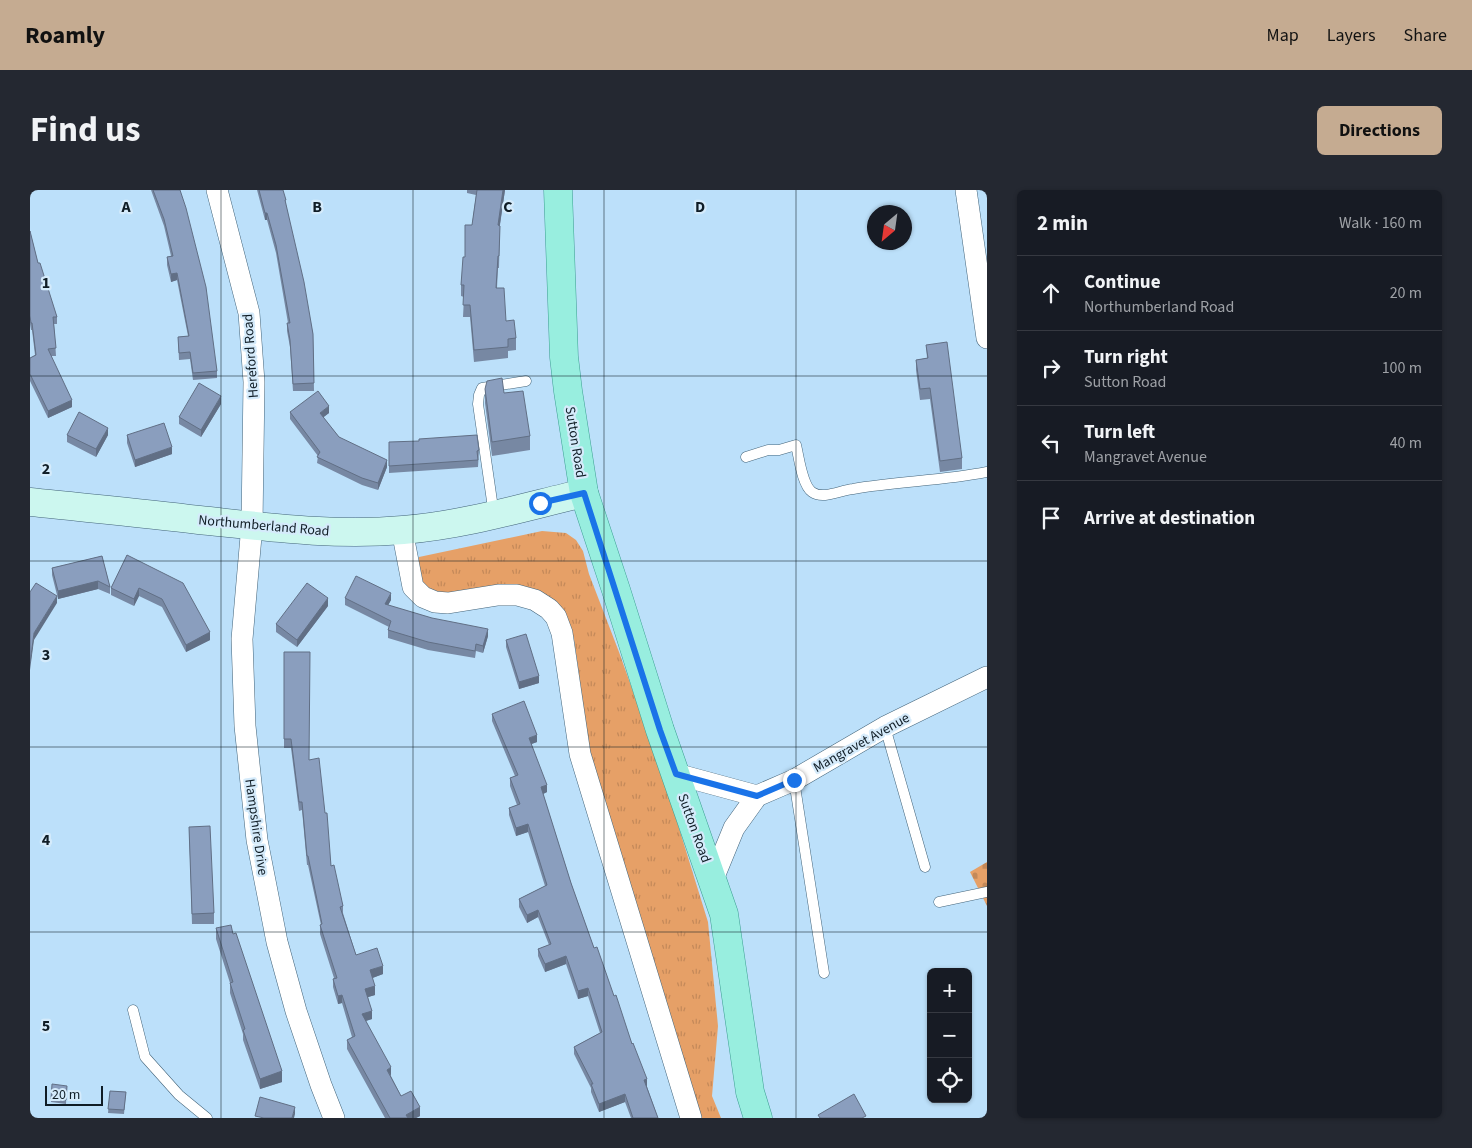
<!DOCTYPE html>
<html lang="en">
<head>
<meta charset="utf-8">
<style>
	:root { --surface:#171b24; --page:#242831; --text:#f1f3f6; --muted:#9ea1a6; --line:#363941; --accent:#c5ab91 }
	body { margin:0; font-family:"Source Sans 3",sans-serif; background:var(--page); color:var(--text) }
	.controls { position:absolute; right:15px; bottom:15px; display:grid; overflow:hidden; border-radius:8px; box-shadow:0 1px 4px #0004 }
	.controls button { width:45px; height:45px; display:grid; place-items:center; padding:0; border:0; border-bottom:1px solid var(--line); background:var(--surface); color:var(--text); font:25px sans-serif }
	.compass { position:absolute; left:837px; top:15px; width:45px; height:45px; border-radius:50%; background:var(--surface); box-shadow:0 1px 4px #0004; rotate:209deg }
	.scale { position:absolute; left:15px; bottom:12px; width:58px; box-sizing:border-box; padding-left:5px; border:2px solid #101d26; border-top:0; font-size:14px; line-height:18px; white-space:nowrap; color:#101d26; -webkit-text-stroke:4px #d5ebfb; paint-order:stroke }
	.stop { position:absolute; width:15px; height:15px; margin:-11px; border:4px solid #1a73e8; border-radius:50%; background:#fff }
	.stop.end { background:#1a73e8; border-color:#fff; box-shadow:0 1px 5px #0008 }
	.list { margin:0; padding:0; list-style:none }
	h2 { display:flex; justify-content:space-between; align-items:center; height:65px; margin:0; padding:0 20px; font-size:21px }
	h2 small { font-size:16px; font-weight:400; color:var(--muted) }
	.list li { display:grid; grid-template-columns:32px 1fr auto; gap:15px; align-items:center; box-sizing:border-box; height:75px; padding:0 20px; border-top:1px solid var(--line) }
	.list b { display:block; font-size:19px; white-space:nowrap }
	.list p { margin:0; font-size:16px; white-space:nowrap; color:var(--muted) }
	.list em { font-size:16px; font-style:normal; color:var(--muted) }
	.icon { flex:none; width:28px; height:28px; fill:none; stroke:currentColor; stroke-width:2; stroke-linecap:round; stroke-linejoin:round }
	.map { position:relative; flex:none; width:957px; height:928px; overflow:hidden; border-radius:8px }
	header { display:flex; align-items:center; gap:30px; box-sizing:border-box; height:70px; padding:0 25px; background:var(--accent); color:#111 }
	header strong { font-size:24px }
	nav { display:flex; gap:28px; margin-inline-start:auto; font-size:18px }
	.intro { display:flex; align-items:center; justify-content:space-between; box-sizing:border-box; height:120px; padding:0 30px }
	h1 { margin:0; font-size:35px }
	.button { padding:12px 22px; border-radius:8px; background:var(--accent); color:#111; font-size:18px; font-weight:700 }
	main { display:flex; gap:30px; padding:0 30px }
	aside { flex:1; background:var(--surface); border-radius:8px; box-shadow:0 1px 4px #0004 }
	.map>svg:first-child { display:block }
	.grass { fill:url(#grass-tufts) }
	.cemetery { fill:url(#cemetery-stones) }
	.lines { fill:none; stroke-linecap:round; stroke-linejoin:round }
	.lane-casing { stroke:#43647a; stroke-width:11 }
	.street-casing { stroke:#43647a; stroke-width:22 }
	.secondary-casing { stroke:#43647a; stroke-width:29 }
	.primary-casing { stroke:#3c9e91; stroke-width:29 }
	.lane { stroke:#fff; stroke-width:10 }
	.street { stroke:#fff; stroke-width:21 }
	.secondary { stroke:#ccf7ef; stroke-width:28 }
	.primary { stroke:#98eedf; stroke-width:28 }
	.wall { fill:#7788a3 }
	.shaded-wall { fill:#616f85 }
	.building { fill:#8a9ebe; stroke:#616f85 }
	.route { stroke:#1a73e8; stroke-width:6 }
	.grid { fill:none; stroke:#101d26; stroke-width:1; stroke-opacity:0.55 }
	.labels { text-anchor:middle; stroke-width:4.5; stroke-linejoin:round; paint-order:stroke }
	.street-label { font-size:14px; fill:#101d26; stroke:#d5ebfb }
	.grid-label { font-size:16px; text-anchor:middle; font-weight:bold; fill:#101d26; stroke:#d5ebfb; stroke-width:4.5; stroke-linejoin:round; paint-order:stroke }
</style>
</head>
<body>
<header>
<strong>Roamly</strong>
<nav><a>Map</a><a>Layers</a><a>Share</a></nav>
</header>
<div class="intro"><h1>Find us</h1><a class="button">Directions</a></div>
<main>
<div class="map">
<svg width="957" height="928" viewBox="0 0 957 928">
	<defs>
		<pattern id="grass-tufts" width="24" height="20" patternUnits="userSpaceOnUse" patternTransform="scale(1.25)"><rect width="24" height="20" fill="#e6a067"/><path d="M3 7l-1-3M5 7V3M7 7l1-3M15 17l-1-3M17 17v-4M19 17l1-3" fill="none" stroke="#c48959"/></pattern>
		<pattern id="cemetery-stones" width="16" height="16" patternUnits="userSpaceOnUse" patternTransform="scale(1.25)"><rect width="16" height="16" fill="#e6a067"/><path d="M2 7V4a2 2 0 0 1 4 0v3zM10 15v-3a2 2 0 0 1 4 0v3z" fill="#c48959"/></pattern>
	</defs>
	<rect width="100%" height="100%" fill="#bce0fa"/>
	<path class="grass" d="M512,341L536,343L546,350L553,361L559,384L589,462L631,580L678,732L688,836L682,906L691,928H667L567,599L557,544L544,449L539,433L524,415L398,403L385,380L389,367Z"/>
	<path class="cemetery" d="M957,672V716L940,682Z"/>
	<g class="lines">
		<g class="lane-casing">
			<path id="lane" d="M716,267L738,260H749L766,255C769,267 772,295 782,302C793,310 811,300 823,299C868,291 913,291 957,282
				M464,325L448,214L449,205L452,198L496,191
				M855,537L895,677
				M764,590L794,783
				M909,712L957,702
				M103,820L115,867L149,905L177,928"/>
		</g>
		<g class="street-casing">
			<path id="street" d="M187,0L219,123L224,192L222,335L212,449L215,536L227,650L247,752L266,821L291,895L304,928
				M936,0L957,148
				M372,340L383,397L393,407L405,412L418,413L468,405H487L505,410L519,419L526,427L532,443L550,564L661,928
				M646,584L727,606L764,590L855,537L957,487
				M683,689L704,638L727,606"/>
		</g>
		<g class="secondary-casing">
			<path id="secondary" d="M0,312C56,318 113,323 169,330C237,337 304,346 373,340C435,335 494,317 554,303"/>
		</g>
		<g class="primary-casing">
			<path id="primary" d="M528,0L534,167L538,201L554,303L586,400L630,540L694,724L720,902L728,928"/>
		</g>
		<use href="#lane" class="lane"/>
		<use href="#street" class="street"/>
		<use href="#secondary" class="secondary"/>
		<use href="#primary" class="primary"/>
	</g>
	<path class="wall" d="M121,0H150L187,181V188L163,190L160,169L149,170L148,147L158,146L147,90L141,92L137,75V67L141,66L134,36Z
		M227,0H253L283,144L284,201H263L260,157L257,141V133H258L246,63L237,30H235Z
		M437,0H475L470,35L469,78H468L467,98L476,131L486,148V160L478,161V168L444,172L440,127H433L434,107L431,106V95L435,67L442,35L446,5L437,3Z
		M0,41L8,73L27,127V134H24L26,166H21L42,217L18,228L0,191V168L5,165L2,140H1L0,134Z
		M896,155L932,268V279L910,282L900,209L890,210L886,180V170L897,168Z
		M455,199L500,246V260L462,266L455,213Z
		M191,214L171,247L149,234V227Z
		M260,222L299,223L293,227L309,247L357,277L348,300L332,295L287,273L288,266L260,229Z
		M37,245H78L66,267L37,252Z
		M97,245L142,264L105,277L97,253Z
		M359,252L449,260L448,277L359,283Z
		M97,365L180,450L156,462L132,417L109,406L104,416L81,405V398Z
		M72,366L80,397V404L68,399L28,409L22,385V378Z
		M315,408L361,410L358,415L458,446L453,463L446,461L445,468L398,460L358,448V440L359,437L315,415Z
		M298,416L267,457L246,442V434Z
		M476,450L509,493L489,499L476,457Z
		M254,462L279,570L301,676L313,716V723L326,765L353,784L342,788L345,805L338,807L342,829L336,831L361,886L371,906L390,926L386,928H355L317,859V850L322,847L312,813L308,814L303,797V789L304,788L290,744V735H291L278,675H277L272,620L269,621L261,558H254Z
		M462,524L507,552L501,554L517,602L513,604L541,693L564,758L602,854L628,928H601L595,912L569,922L561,902V898L544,864V857L570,843L558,806L548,809L536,774L515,782L508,766V759L519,755L508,727L497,733L489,717V709L515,696L498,642L486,646L479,625V618L487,615L480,596V588L485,586L462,531Z
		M159,637L184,723V734H162Z
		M186,738L203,744L252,892L230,899L213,850V844L200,803V793L186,749Z
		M37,896L36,914L21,912V909Z
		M80,901L96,902L94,924L78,923Z"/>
	<path class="shaded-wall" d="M473,0H475L468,47V35Z
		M235,23H237V30H235Z
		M147,83V90L141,92V84Z
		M191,206V214L171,247V240Z
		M42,210V217L18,228V221Z
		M299,216V223L290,230V223Z
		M78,238V245L66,267V259Z
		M142,257V264L105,277V270Z
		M357,270V277L348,300V293Z
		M68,391V399L28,409V401Z
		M109,398V406L104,416V409Z
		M361,403V410L355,421V414Z
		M27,406V413L4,450L0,480V473L4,443Z
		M298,408V416L267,457V450Z
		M458,439V446L453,463V456Z
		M180,442V450L156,462V455Z
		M509,486V493L489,499V492Z
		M507,545V552L499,555V548Z
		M517,595V602L511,605V597Z
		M498,634V642L486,646V638Z
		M508,720V727L497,733V725Z
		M536,766V774L515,782V774Z
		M353,776V784L340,789V780Z
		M345,796V805L335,808V799Z
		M558,798V806L548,809V801Z
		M312,805V813L308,814V806Z
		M342,821V829L332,832V824Z
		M361,877V886L357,880Z
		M252,881V892L230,899V889Z
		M617,889V897L614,898V890Z
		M595,904V912L569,922V914Z
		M265,917V924L264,928H262Z
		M390,917V926L386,928H376V925Z"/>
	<path class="building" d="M123,0H150L156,18L176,97L187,181L163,183L160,162L149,163L148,147L159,146L147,83L141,84L137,67L143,66L134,29Z
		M229,0H253L256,10H255L274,92L283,144L284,193L263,194L260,150L257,133H260L246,55L237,23H235Z
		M447,0H473L468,35L470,36L469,66H468L466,98H474L476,131L484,130L486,148L478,149V157L444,160L440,115H433L434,95H431L433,67H435V35H442Z
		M0,41L8,73H10L27,127H23L26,158L18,159L42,210L18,221L0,184V168L6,165L2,133H1L0,126Z
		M917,152L932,268L910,271L900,198L890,199L886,170L898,168L896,155Z
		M472,188L474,203L493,201L500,246L462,252L455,199L457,191Z
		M169,193L191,206L171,240L149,227Z
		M288,201L299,216L290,223L309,247L357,270L348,293L332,288L287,267L290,262L260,222Z
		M49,222L78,238L66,259L37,245Z
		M134,233L142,257L105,270L97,245Z
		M447,245L449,260L447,261L448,270L359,276V252L389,251V249Z
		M97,365L153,393L180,442L156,455L132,409L109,398L104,409L81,398Z
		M72,366L80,397L68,391L28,401L22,378Z
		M326,386L361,403L355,414L402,428L458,439L453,456L446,454L445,461L398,452L358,440L361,431L315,408Z
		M6,393L27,406L4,443L0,473V402Z
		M277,393L298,408L267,450L246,434Z
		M496,444L509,486L489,492L476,450Z
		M254,462H280L279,570L289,568L295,623H297L301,676L304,675L313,716L310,717L326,765L347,758L353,776L340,780L345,796L335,799L342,821L332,824L361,877L357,880L371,906L381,901L390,917L376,925L378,928H360L317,850L325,846L312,805L308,806L303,789L307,788L290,735L292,734L278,666H277L272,612H269L261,549H254Z
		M494,511L507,545L499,548L517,595L511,597L541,693L564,758L567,757L584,806L586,805L602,854L603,853L617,889L614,890L628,928H603L595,904L569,914L561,894H563L544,857L572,842L558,798L548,801L536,766L515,774L508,759L521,754L508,720L497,725L489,709L517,695L498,634L486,638L479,618L490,614L480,588L488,585L462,524Z
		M180,636L184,723L162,724L159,637Z
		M201,735L203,744L206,743L252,881L230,889L213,840L215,839L200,793L203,792L186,738Z
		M22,894L37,896L36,910L21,909Z
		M80,901L96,902L94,920L78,919Z
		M824,904L836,926L832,928H790L788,925Z
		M230,907L265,917L262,928H234L225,926Z"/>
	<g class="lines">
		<path class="route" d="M510,313L554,303L630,540L646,584L727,606L764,590"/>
	</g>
	<path class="grid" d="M191,0V928M383,0V928M574,0V928M766,0V928M0,186H957M0,371H957M0,557H957M0,742H957"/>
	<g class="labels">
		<g class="street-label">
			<text transform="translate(220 166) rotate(-94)" y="5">Hereford Road</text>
			<text transform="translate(546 252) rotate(81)" y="5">Sutton Road</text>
			<text transform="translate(234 335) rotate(5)" y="5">Northumberland Road</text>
			<text transform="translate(831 552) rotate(-29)" y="5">Mangravet Avenue</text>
			<text transform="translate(227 637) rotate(82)" y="5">Hampshire Drive</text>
			<text transform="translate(665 638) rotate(70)" y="5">Sutton Road</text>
		</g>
	</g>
	<g class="grid-label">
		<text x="96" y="22">A</text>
		<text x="287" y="22">B</text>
		<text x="478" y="22">C</text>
		<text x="670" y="22">D</text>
		<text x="16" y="98">1</text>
		<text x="16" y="284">2</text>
		<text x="16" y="470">3</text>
		<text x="16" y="655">4</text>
		<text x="16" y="841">5</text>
	</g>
</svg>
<div class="controls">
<button>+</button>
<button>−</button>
<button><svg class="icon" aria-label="locate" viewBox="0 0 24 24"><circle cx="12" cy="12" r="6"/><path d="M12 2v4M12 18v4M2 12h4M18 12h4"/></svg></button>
</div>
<svg class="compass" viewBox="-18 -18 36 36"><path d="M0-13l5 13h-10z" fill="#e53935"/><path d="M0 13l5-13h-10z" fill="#9ea1a6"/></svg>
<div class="scale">20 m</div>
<div class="stop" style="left:510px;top:313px"></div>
<div class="stop end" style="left:764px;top:590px"></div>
</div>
<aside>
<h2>2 min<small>Walk · 160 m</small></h2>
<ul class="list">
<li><svg class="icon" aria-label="ahead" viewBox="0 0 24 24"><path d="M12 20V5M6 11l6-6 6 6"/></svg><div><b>Continue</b><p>Northumberland Road</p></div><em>20 m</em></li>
<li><svg class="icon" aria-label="right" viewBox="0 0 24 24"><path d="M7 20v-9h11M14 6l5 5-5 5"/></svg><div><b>Turn right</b><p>Sutton Road</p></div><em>100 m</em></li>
<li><svg class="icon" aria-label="left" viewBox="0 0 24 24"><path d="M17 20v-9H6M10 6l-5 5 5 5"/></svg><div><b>Turn left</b><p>Mangravet Avenue</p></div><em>40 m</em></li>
<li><svg class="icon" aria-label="arrive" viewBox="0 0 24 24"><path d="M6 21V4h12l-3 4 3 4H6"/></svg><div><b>Arrive at destination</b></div></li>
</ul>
</aside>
</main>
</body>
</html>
